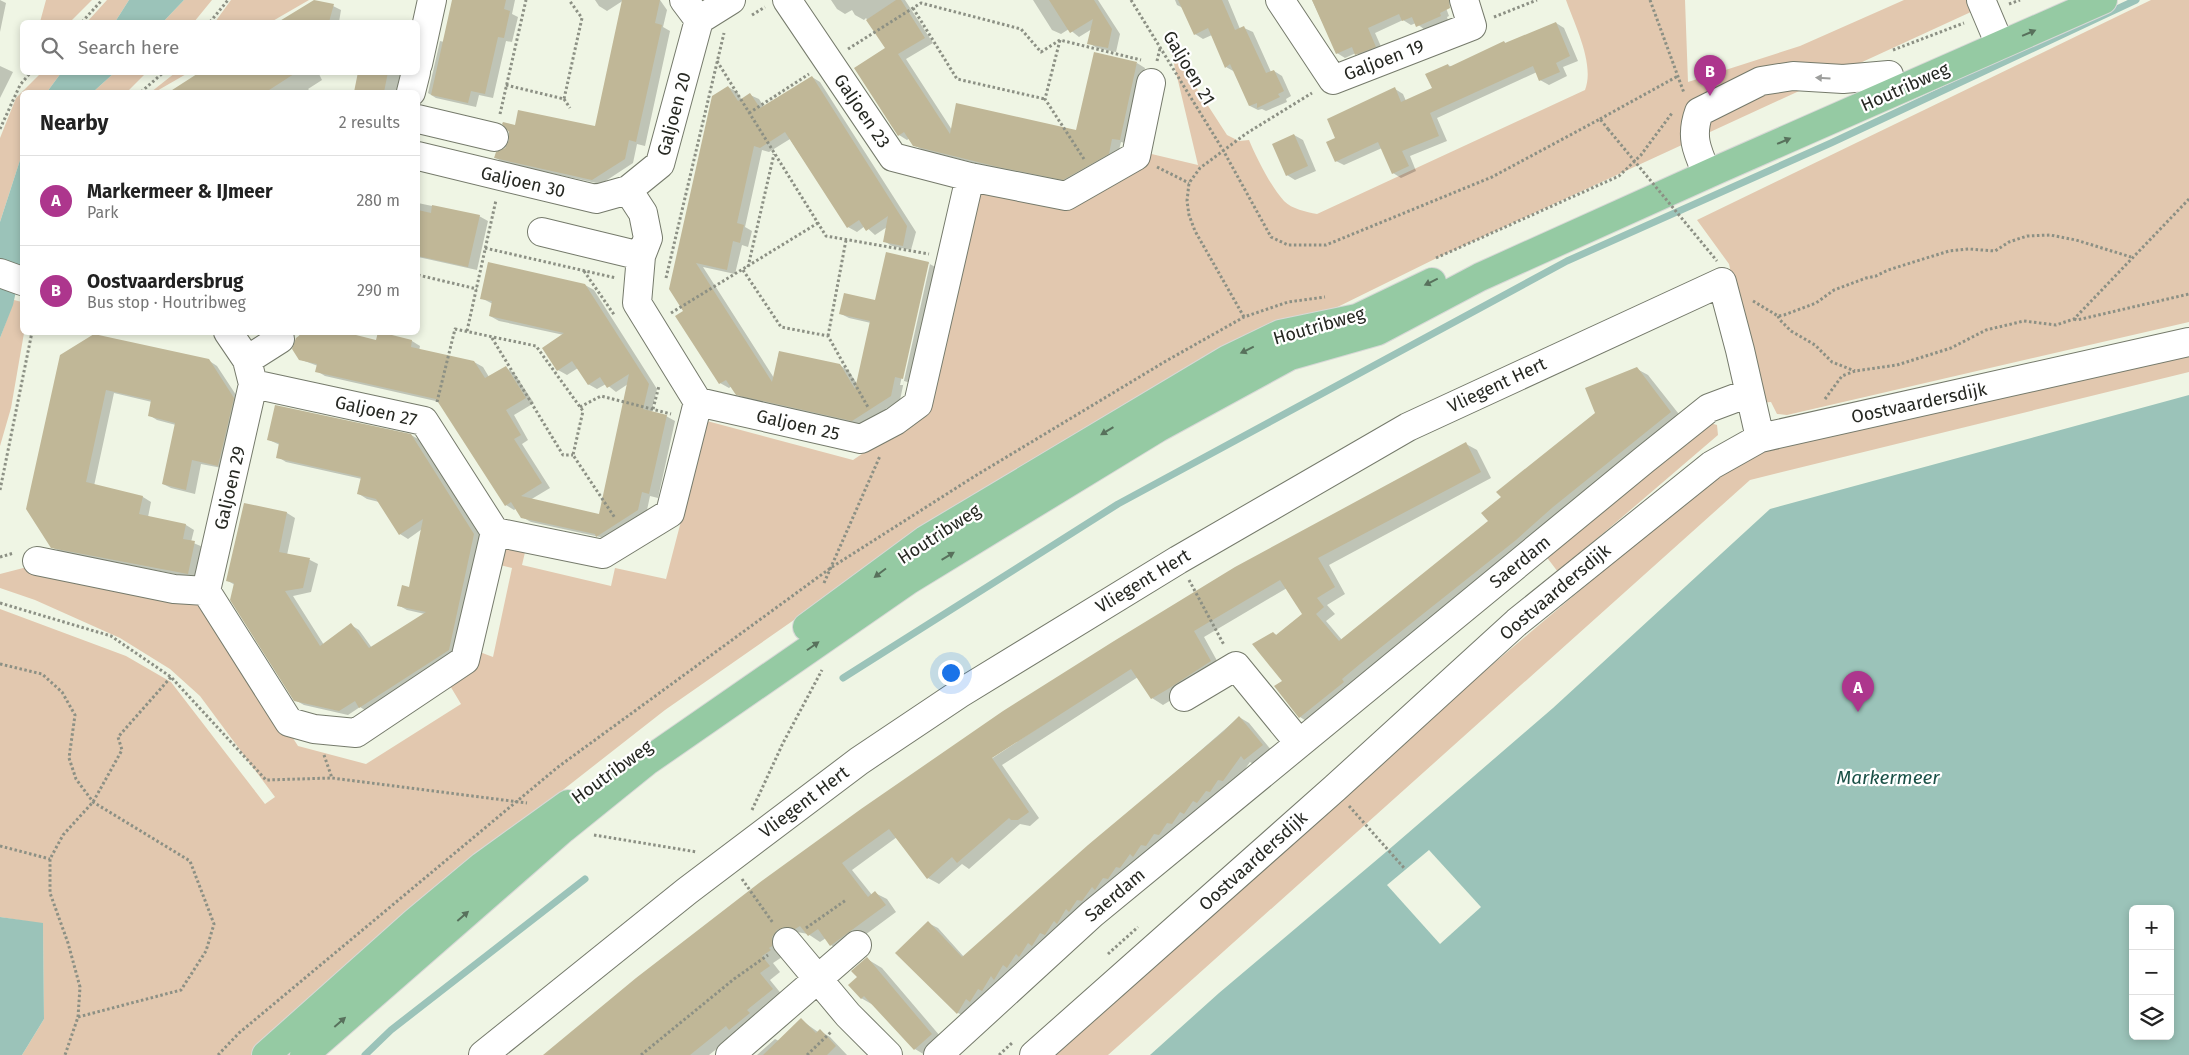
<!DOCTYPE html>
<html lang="en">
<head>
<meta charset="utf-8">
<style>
	:root { --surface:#fff; --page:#f6f6f6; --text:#222; --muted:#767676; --line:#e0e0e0; --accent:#ad368d }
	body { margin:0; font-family:"Fira Sans",sans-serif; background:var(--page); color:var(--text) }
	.controls { position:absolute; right:15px; bottom:15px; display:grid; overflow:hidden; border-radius:8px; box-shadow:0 2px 8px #0003 }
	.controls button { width:45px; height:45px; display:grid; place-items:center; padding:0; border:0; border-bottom:1px solid var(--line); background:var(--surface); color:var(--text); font:25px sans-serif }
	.you { position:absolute; left:950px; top:672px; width:18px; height:18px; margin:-12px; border:4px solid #fff; border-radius:50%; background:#1a73e8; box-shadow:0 0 0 8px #1a73e833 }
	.badge { display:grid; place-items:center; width:32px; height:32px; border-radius:50%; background:var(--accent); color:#fff; font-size:16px; font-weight:700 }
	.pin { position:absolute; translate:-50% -41px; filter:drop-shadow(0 1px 2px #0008) }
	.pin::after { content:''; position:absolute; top:26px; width:18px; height:15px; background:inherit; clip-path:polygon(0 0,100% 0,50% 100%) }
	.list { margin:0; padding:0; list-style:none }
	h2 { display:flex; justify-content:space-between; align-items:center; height:65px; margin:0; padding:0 20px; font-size:21px }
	h2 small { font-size:16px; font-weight:400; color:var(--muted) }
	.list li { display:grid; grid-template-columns:32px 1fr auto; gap:15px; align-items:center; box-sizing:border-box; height:90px; padding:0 20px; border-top:1px solid var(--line) }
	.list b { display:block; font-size:19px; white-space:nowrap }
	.list p { margin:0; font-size:16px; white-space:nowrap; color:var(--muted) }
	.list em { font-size:16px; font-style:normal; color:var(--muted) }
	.icon { flex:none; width:28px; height:28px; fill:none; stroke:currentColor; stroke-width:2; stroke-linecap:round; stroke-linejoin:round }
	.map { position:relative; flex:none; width:2189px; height:1055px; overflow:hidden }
	.search { position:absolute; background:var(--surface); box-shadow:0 2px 8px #0003; left:20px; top:20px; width:400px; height:55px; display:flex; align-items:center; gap:12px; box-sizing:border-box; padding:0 18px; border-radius:8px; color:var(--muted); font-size:19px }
	.panel { position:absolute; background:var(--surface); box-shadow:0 2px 8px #0003; left:20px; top:90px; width:400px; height:245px; border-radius:8px }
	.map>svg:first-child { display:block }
	.green { fill:#e2c8af }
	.water { fill:#9bc3b9; fill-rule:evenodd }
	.pier { fill:#eff5e4 }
	.shadow { fill:#0003; fill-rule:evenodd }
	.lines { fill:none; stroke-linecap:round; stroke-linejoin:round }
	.stream { stroke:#9bc3b9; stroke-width:7 }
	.building { fill:#c0b797 }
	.minor-casing { stroke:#757a6b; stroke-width:30 }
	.major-casing { stroke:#d8d8d7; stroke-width:30 }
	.path { stroke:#8c9084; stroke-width:3; stroke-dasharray:2.5 2.5; stroke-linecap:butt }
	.minor { stroke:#fff; stroke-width:28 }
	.major { stroke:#95caa3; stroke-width:28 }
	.path-bridge { stroke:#8c9084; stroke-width:3; stroke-dasharray:2.5 2.5; stroke-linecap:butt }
	.oneway { fill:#58715c }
	.oneway2 { fill:#9d9e9c }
	.labels { text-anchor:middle; stroke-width:4.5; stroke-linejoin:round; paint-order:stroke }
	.street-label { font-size:18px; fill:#262822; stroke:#fff }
	.water-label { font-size:19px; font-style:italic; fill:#1a5147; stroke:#fff }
</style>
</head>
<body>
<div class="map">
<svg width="2189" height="1055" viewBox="0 0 2189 1055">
	<rect width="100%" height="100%" fill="#eff5e4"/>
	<path class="green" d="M46,0H92L70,22H40Z
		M107,0H129L115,22H87Z
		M184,0H212L194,22H163Z
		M231,0H309L271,22H215Z
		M1566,0H1685L1688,82L1800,46L1904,0H1997L1445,254L1102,423L936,521L665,710L430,894L257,1055H22L44,1019L43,924L0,917V609L126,656L171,682L265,804L275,797L200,696L170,669L120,638L35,600L0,588V574L31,566L207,605L298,746L366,764L461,704L449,684L477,651L493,657L512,568L496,564L505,550L517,547L526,548L522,565L611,586L615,568L666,579L707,421L853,460L930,408L976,183L1065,205L1143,152L1198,165L1170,47L1227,135L1239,141L1249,140C1256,157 1271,187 1284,201C1292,209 1306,212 1317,214L1585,90C1595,64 1575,26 1566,0Z
		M2151,0H2189V322L1787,415L1777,414L1771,402L1760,403L1729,264L1697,220Z
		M41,73H61L47,92H22V154L0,222V138L16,98Z
		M114,73H146L127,92H93Z
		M175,73H188L155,92H151Z
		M14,300L22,302V332L24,333L11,408L0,446V338Z
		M2189,352V372L1750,480L1108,1055H1054L1428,719L1696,492L1734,467L1771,448Z
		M1710,423L1717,425L1718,435L1558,572L1542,551Z"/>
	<path class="water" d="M129,0H184L163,22H115Z
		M61,73V72L114,73L93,92H47Z
		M22,154V263L13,305L0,338V222Z
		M2189,395V1055H1150L1219,993L1386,852L1553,708L1770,509ZM2133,909H2170V1036H2133Z
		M0,917L43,923L44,1019L22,1055H0Z"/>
	<path class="pier" d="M1429,850L1481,907L1440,944L1387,885Z"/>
	<path class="shadow" d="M0,0L6,3L0,32Z
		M454,0H515L512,14L518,17L512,42L506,41L493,98L479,95L476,107L436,98L428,93L440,41L444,42Z
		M595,0H624L607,11L599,6Z
		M624,0H660L667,10L663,27L670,31L645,146L637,144L633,163L601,184L504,163L496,158L506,149L516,126L596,127Z
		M831,0H905L933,43L906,59L952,130L1077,132L1137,63L1145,68L1128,144L1121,142L1117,158L1073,184L1007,171L923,150L914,145L910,138L907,140L899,135L887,49L866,18L864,20L855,15L852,10L845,14L837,9Z
		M1033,0H1098L1120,34L1116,52L1097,48L1089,43L1092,29L1079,37L1069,29L1061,34L1052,30Z
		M1175,0H1228L1240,29L1244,28L1253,32L1271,72L1274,71L1282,76L1291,96L1286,99L1287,102L1266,111L1262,109L1258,110L1250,106L1235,72L1226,67L1212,35L1203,39L1195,34L1183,8L1177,5Z
		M1312,0H1443L1449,16L1447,17L1448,20L1425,30L1416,23L1411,25L1403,20L1375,33L1383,51L1364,58L1356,53L1345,58L1337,53Z
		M314,1L333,6L341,10L339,22H281Z
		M1556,23L1564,28L1578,61L1563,67L1567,76L1549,85L1540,80L1537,72L1437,118L1447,141L1410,156L1416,171L1401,178L1393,173L1382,148L1344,165L1336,161L1337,138L1395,89L1403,94L1406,101L1433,89L1448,65L1452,67L1504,42L1507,44Z
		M0,66L13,72L0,98Z
		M202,72H318L322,80L308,89L311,92H171Z
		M360,72H409L404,92H355Z
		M812,77L820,82L916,232L911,250L892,246L884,241L887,227L875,235L865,226L857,232L848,227L790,139L769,152L762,150L745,227L752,231L748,247L742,245L735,274L703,267L774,378L779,352L839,365L848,370L858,385L871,323L849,318L841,314L845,295L876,302L887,254L928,263L937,268L911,383L904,381L900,400L861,425L746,399L737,394L732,386L729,388L720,383L677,317L685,312L670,289L713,97L728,87L737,92L742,100L750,95L759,99L764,107ZM927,264H930L903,385H900Z
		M1294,135L1303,140L1316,171L1295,180L1287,175Z
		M418,203L479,216L488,221L477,270L418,257Z
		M585,285L594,290L657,389L651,413L666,416L675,421L658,498L650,496L646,515L605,541L600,537L531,522L522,517L517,508L514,510L506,505L440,402L325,376L317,371L318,366L299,359L300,337L297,332H339L377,341L379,333L412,341L420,346L419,351L474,362L483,367L489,377L506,368L514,373L534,403L514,415L528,440L522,444L550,488L530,500L600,516L628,384L616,392L606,384L597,389L588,384L578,368L567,375L558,370L544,349L564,335L499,321L490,316L493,304L481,298Z
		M61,356L208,360L217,366L242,404L227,469L201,464L195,494L171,488L163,484L176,425L157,420L149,415L152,402L114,393L94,486L143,497L151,502L148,517L186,525L194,530L191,542L203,547L196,578L61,552L52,547Z
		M1637,369L1648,375L1682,418L1311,724L1300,717L1276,686L1284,681L1273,633L1278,636L1303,614L1287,588L1204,637L1221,668L1179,695L1163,705L1152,698L1138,677L1002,765L1039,818L1030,826L1020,824L969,869L962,864L939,884L928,878L897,837L852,870L872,895L875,893L887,899L896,912L842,952L831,945L826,938L820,942L808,934L797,932L788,936L780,954L782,957L773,963L780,972L770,980L783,996L709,1055H545L1466,444L1477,450L1491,478L1329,565L1345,594L1327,605L1335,614L1326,621L1342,640L1489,521L1597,413Z
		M411,435L420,440L482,539L457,654L368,712L360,707L348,715L304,705L295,700L235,585L228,581L245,504L287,513L295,518L287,555L310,560L318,564L311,592L293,596L324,645L351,625L359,630L372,648L425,614L407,610L398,605L410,588L422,529L408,539L400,534L379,502L367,499L359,494L362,479L286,462L278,457L280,445L269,440Z
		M1239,717L1249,723L1272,751L1255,765L1250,762L1233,786L968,1018L958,1013L897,953L928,923L938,928L964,957Z
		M867,959L882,968L946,1043L925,1055L915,1049L875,1006L861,998L858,977Z
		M801,1020L818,1032L820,1031L830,1037L847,1055H757L775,1039L779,1041Z"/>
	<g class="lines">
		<path class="stream" d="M843,678L1118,504L1567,261L1831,143L2136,0
			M365,1055L391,1030L585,879"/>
	</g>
	<path class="building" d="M314,0L334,4L329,22H278Z
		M452,0H506L504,9L510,11L504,38L498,37L485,94L471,91L468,103L431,95Z
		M622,0H660L655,23L662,25L636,142L629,140L625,159L592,180L494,158L496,152L505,148L509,140V132L502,124L503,122L515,125L518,110L595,126Z
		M896,0H901L925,38L898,54L950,134L956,103L1076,130L1094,52L1137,62L1120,140L1112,139L1109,154L1063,180L998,167L913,146L904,132L898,136L854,68L885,48L866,20Z
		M1049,0H1094L1112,29L1108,48L1087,44L1093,19L1070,33Z
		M1178,0H1222L1235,30L1244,26L1266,73L1274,70L1284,91L1278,94L1280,97L1257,108V103L1249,106L1230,64L1225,68L1208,28L1194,35Z
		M1312,0H1449L1450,8L1440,13L1441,16L1416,27L1412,17L1402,21L1399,14L1368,28L1376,47L1355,55L1352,47L1336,54Z
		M1556,22L1570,56L1556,63L1560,72L1539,81L1533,66L1430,113L1439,136L1402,151L1409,166L1392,174L1378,142L1335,162L1326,142L1335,138L1327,119L1395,87L1401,102L1432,88L1425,74L1448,64L1449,67L1504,41L1505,43Z
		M200,72H297L266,92H169Z
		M358,72H388L384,92H354Z
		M812,76L907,226L903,246L883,242L888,216L866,231L859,220L847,228L785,132L760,148L754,146L737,223L744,225L740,243L733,241L727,270L696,263L772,382L779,351L840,364L855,389L870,321L839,314L844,293L875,300L886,252L929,262L903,379L895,377L891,396L852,421L736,395L726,380L719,384L675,316L683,311L669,289L712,96L728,86L738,101L750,93L760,108Z
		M1294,134L1308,166L1286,176L1272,144Z
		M432,205L480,215L468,267L418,256V210L431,213Z
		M488,262L585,284L649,384L643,409L667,415L649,494L642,492L638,510L596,537L595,534L521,518L511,502L505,506L436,399L315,372L317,364L299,360L292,349L296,338L304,332H344L376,340L378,332H380L412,340L411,347L474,361L485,378L506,366L526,398L506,410L521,435L514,439L542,483L521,496L599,514L629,374L607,388L600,377L588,385L572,361L557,371L542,348L564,333L489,316L492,301L480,299Z
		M94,334L209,359L234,398L218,466L192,460L186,490L162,484L175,423L148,416L151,400L106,390L86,482L143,496L139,514L186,524L183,539L195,541L188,574L51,548L26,509L60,355Z
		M1637,367L1671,412L1553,507L1516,540L1360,664L1342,679L1344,682L1299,718L1274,686L1282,681L1252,644L1273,632L1276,635L1302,614L1280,580L1194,631L1211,661L1168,689L1151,699L1131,669L992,758L1029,812L1018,820H1011L1009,818L957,863L952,857L927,879L889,829L842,863L868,897L875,891L886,905L830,946L818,929L808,936L800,926L795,929L785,927L777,930L772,937V946L769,948L771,950L762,956L770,966L760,973L773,989L747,1010L750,1013L729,1030L726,1026L690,1055H543L636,978L759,883L861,809L1003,711L1114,641L1235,567L1466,442L1481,472L1318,558L1335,587L1317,598L1324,607L1316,614L1339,641L1488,521L1481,513L1501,497L1496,492L1595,413L1585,388Z
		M275,405L411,434L474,534L449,650L359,708L355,701L339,711L294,701L230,600L234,583L226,581L244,503L287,512L279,552L310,558L303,588L285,591L320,646L351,623L369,648L426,612L397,606L402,585L409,587L423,519L399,535L376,499L357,494L361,477L276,458L279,443L267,440Z
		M1239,716L1263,745L1244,760L1241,756L1223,781L1218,780L1210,792L1206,791L1197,803L1193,801L1184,814L1180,812L1172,824L1167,823L1159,835L1154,834L1146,846L1141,845L1133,857L1130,854L1120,868L1116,867L1108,879L1103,878L1095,890L1092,887L1082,901L1077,900L1069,912L1066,909L1057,924L1054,921L1045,935L1040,933L1032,946L1028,943L1019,957L1016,954L1007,968L1003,965L994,980L991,976L982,991L978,989L970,1002L966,999L957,1014L895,953L928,921L962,957L1088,845L1223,732Z
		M867,957L932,1034L914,1050L864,996L861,999L848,985L857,977L851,971Z
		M801,1018L816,1033L820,1029L836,1046L827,1055H763Z"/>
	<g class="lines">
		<g class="minor-casing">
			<path id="minor" d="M684,0L699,20
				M731,0L699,20L660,164L628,190L643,213L648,238L641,256L637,303L698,402L861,439L895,421L918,404L970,177
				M787,0L893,157L970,177L1066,196L1136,156L1151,83
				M1280,0L1333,80L1472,26L1464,0
				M1981,0L2000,45
				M418,64L432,0
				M411,92L416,72
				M418,119L494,137
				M418,156L596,199L628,190
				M1707,174C1697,151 1690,137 1699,112L1761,81L1793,76L1843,79L1889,75
				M542,232L641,256
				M0,273L22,281
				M228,332L247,360L253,384L424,421L495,532L603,554L670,513L698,402
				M247,360L280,339L275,332
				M253,384L206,591L289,722L314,729L356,733L465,660L495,532
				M37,561L174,589L206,591
				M1184,697L1236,666L1299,743
				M787,942L848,1015L888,1055
				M483,1055L687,891L859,761L959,694L1178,560L1408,427L1722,282L1740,350L1760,438
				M730,1055L857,945
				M938,1055L1092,914L1644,460L1709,408L1749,393
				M1034,1055L1335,788L1517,622L1712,465L1760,438L2189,342"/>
		</g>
		<g class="major-casing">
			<path id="major" d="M807,627L925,540L1228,359L1280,334L1357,318L1432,282
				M266,1055L416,921L482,866L568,804
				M304,1055L563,829L646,762L909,580L1158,428L1290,356L1378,331L1480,277L1717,170L2103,0"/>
		</g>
		<path class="path" d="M1131,0L1223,150L1271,237L1288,245H1326L1492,177L1600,119L1608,129
			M1650,0L1684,93
			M2009,4L2020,0
			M913,8L957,79L1045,99
			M752,15L765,7
			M1494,17L1537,0
			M82,22L102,0
			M210,22L228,0
			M1060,40L1045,99L1084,159
			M848,49L921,3L1021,29L1041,52L1060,40L1141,60
			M1893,50L1964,23
			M717,61L826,236L929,254
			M1157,61L1160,48
			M506,85L564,99L582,18L569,0
			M141,92L164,72
			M564,99L570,108
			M749,113L809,74
			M500,114L526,0
			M1600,119L1678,76
			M0,129L20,85L31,72
			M1157,167L1189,183
			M485,248L616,278
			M1436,258L1619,176L1641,155L1672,113
			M748,267L774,154
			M743,270L781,327L828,336L869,409
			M584,271L615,316
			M418,275L477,289
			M666,278L724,33
			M1753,301L1778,316L1784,315L1816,303L1834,290L1866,278L1876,276L1888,270L1949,251L1969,249L1995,251L2009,242L2027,236L2050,235L2076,240L2131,257
			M671,313L818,223
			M1778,316L1780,320L1791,331L1815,345L1832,362L1855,371
			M1244,317L1195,231L1189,215L1187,201L1189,183L1200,168L1247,133L1312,93
			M2074,319L2077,320L2189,294
			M467,331L496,200
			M828,336L846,240
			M492,338L563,455H573
			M1825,399L1842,376L1855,371L1897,365L1951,348L1986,330L2024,321L2056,325L2074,319L2189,199
			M437,402L455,329L536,346L583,411L573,455L615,518
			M580,407L601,396L671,414
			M653,409L659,386
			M0,490L32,332
			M0,557L14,553
			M1189,580L1224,645
			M824,583L880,456
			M0,603L111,636L171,677L266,780L332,778L527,803
			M0,664L42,674L62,692L75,715L69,758L76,779L93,802L190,861L214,924L206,951L181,990L78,1017L65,1055
			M324,755L332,778
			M1349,806L1405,869
			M752,810L783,743L822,670
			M594,835L697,852
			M0,846L50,859
			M742,879L773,923
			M806,928L846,900
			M1108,954L1138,927
			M78,1017L80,987L68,943L50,893V859L63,835L93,802L122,750L118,737L171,677
			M218,1055L239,1033L558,767L832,567L975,476L1166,361L1244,317L1288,302L1325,297
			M641,1055L734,979L768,955
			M807,1055L831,1032
			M999,1055L1012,1043"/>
		<use href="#minor" class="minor"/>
		<use href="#major" class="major"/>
		<path class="path-bridge" d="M1608,129L1717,261"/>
	</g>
	<defs><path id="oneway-solid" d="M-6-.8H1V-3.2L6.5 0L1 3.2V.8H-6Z" transform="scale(1.25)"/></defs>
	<g class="oneway">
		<use href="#oneway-solid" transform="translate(2029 33) rotate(-23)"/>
		<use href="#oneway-solid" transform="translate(1784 141) rotate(-23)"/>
		<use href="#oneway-solid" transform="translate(1431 282) rotate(154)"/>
		<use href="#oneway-solid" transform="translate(1247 350) rotate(154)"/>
		<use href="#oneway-solid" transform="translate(1107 431) rotate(149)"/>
		<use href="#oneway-solid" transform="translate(948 556) rotate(-31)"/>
		<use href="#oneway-solid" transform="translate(880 573) rotate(143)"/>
		<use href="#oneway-solid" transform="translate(813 646) rotate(-35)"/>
		<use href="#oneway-solid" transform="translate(463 916) rotate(-41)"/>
		<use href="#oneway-solid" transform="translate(340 1022) rotate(-41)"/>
	</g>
	<use class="oneway2" href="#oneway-solid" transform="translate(1823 78) rotate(-177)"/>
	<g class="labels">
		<g class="street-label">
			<text transform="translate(1384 60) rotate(-21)" y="6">Galjoen 19</text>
			<text transform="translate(1189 68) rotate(59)" y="6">Galjoen 21</text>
			<text transform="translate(1905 87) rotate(-24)" y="6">Houtribweg</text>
			<text transform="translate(862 111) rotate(56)" y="6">Galjoen 23</text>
			<text transform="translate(674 114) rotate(-75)" y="6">Galjoen 20</text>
			<text transform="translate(523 182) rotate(13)" y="6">Galjoen 30</text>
			<text transform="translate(1319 326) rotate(-16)" y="6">Houtribweg</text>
			<text transform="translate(1497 385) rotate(-25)" y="6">Vliegent Hert</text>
			<text transform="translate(1919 403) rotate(-12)" y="6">Oostvaardersdijk</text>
			<text transform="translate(376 411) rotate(13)" y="6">Galjoen 27</text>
			<text transform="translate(798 425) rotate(13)" y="6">Galjoen 25</text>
			<text transform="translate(230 488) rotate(-77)" y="6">Galjoen 29</text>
			<text transform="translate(939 534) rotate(-33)" y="6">Houtribweg</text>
			<text transform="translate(1520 562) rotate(-39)" y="6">Saerdam</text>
			<text transform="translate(1143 581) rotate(-31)" y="6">Vliegent Hert</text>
			<text transform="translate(1555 592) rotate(-40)" y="6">Oostvaardersdijk</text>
			<text transform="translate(612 772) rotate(-36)" y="6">Houtribweg</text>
			<text transform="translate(804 802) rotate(-37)" y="6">Vliegent Hert</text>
			<text transform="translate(1253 861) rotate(-42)" y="6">Oostvaardersdijk</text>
			<text transform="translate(1115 895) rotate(-40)" y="6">Saerdam</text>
		</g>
		<g class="water-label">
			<text x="1888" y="784">Markermeer</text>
		</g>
	</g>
</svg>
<div class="controls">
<button>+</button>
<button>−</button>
<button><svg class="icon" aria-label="layers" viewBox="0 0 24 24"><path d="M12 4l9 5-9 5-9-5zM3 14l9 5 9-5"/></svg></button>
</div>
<div class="you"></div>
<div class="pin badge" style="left:1858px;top:712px">A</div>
<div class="pin badge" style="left:1710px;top:96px">B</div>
<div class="search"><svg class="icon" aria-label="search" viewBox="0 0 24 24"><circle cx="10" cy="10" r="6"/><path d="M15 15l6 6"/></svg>Search here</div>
<section class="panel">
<h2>Nearby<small>2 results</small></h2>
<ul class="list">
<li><span class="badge">A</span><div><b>Markermeer &amp; IJmeer</b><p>Park</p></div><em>280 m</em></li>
<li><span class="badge">B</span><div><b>Oostvaardersbrug</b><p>Bus stop · Houtribweg</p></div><em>290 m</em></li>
</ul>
</section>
</div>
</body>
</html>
